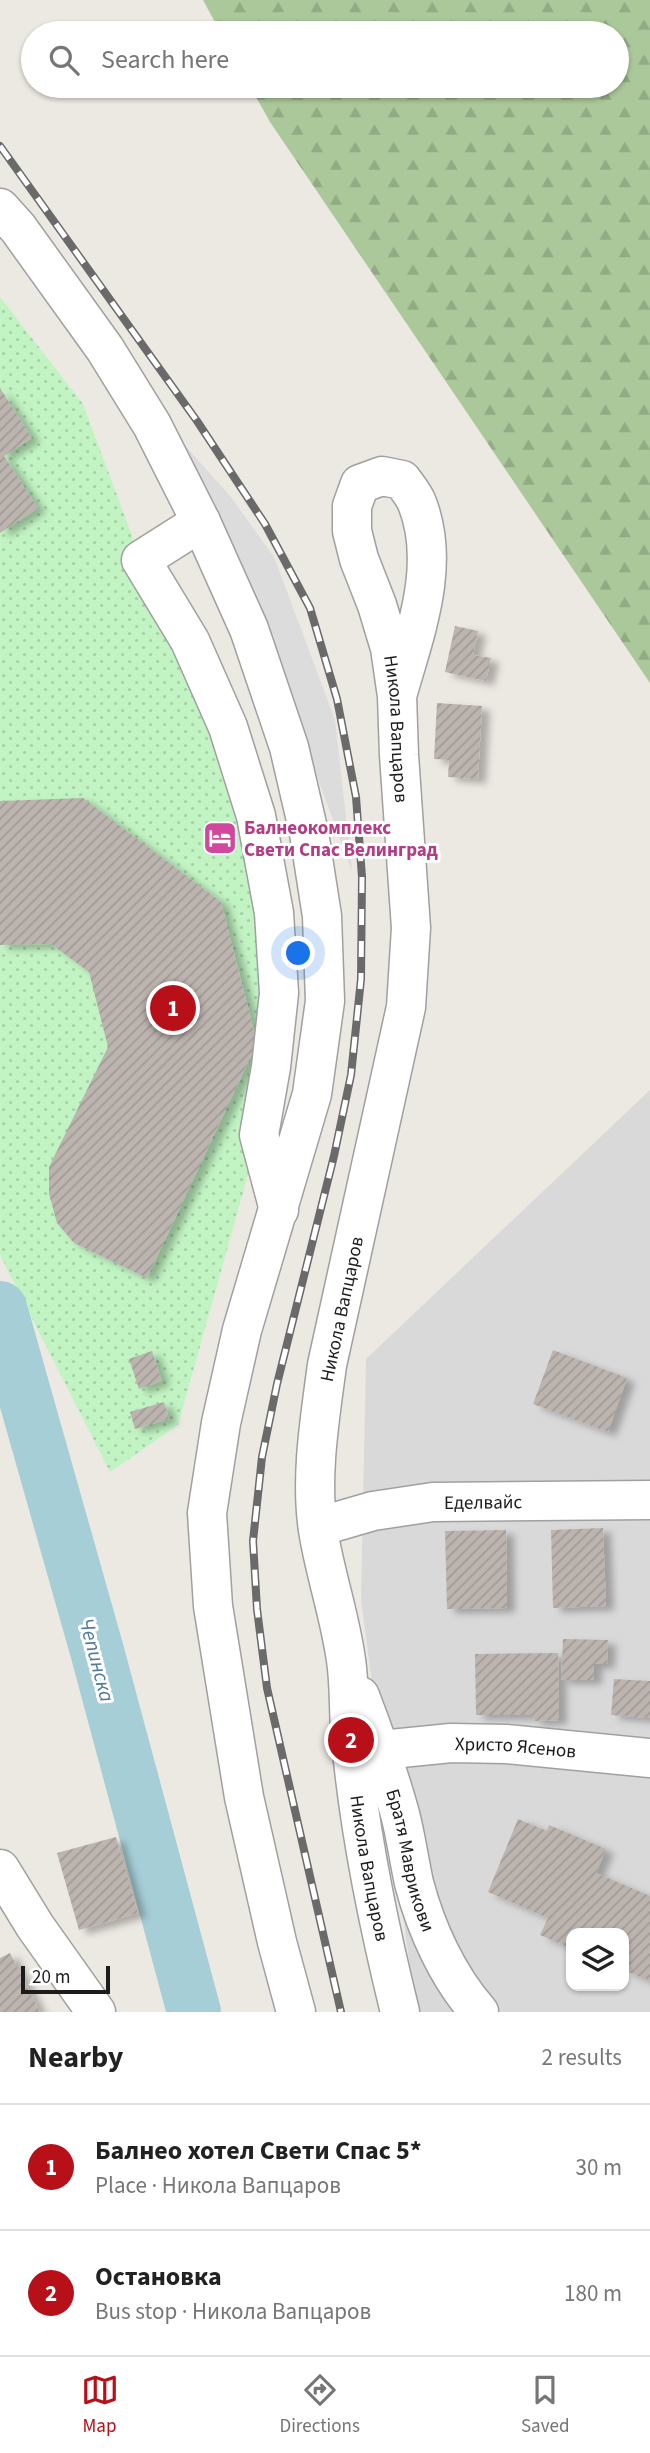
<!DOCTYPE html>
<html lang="en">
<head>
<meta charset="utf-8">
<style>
	:root { --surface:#fff; --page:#f6f6f6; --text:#222; --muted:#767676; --line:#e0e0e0; --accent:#b71019 }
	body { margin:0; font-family:"Source Sans 3",sans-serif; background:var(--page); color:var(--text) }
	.controls { position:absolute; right:21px; bottom:21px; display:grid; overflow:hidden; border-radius:14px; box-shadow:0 2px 5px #0004 }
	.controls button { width:63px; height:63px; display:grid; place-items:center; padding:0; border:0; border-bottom:2px solid var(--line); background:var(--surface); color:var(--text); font:35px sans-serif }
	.scale { position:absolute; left:21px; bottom:18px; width:89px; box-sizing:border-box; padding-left:7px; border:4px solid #1c1c1c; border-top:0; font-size:19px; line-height:24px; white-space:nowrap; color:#1c1c1c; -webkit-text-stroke:5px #fff; paint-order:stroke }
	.you { position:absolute; left:299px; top:954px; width:24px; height:24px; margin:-18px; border:5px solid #fff; border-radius:50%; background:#1a73e8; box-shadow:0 0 0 10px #1a73e833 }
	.badge { display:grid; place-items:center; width:46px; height:46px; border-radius:50%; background:var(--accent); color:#fff; font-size:23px; font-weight:700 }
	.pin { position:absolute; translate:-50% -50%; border:4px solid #fff; box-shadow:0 2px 7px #0006 }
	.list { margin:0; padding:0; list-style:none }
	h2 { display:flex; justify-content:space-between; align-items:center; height:91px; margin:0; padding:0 28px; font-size:30px }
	h2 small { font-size:23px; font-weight:400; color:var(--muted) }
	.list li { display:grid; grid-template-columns:46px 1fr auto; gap:21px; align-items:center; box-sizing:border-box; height:126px; padding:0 28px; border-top:2px solid var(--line) }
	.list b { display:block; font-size:26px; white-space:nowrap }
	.list p { margin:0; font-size:23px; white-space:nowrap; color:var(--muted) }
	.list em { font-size:23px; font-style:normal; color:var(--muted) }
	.icon { flex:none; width:38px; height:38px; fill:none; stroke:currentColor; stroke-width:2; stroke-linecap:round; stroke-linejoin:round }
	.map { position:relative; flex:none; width:650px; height:2012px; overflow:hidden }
	.search { position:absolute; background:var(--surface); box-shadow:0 2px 5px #0004; left:21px; right:21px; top:21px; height:77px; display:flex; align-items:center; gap:18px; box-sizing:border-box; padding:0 24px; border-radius:38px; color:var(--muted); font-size:26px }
	.sheet { height:343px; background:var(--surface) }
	nav { display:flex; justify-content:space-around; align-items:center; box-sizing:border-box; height:98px; border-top:2px solid var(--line); background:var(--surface); font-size:19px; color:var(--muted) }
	nav a { display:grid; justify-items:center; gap:4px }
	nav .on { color:var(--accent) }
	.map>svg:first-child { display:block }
	.residential { fill:#dad9d9; fill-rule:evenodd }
	.forest { fill:url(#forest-firs) }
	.park { fill:url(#park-dots) }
	.parking { fill:#dcdcdc }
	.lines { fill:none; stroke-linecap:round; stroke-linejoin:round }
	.river { stroke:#a6ced7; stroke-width:54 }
	.building { fill:url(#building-hatch); filter:url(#shadow) }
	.minor-casing { stroke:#a0a0a0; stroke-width:41 }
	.minor { stroke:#fff; stroke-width:38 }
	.rail-casing { stroke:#6a6a6a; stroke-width:8 }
	.rail { stroke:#fff; stroke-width:5; stroke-dasharray:16; stroke-linecap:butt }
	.labels { text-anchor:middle; stroke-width:6; stroke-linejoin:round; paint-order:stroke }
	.street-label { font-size:19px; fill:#1c1c1c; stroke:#fff }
	.hotel-label { font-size:19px; font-weight:bold; fill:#b23c85; stroke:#fff; text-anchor:start }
	.water-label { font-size:21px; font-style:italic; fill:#4e799c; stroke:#fff }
</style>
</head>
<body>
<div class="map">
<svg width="650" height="2012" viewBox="0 0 650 2012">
	<defs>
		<pattern id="forest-firs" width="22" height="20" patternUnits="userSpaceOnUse" patternTransform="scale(1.75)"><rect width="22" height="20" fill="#aac89a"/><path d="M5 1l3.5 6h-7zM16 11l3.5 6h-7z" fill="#92ab84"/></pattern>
		<pattern id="park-dots" width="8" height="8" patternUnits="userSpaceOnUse" patternTransform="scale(1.75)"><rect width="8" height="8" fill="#c2f4c3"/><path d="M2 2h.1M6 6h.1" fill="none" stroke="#a6d1a7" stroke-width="1.8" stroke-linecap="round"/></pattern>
		<pattern id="building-hatch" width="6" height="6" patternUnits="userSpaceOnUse" patternTransform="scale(1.75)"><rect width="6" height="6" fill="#bcb4af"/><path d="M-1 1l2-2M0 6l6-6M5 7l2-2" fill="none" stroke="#a19a96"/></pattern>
		<filter id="shadow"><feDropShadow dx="8" dy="4.5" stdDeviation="3.5" flood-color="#0004"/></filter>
	</defs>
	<rect width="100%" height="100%" fill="#ece8e2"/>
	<path class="residential" d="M650,1090V2012H416L361,1600L366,1359ZM571,1933H624V1986H571Z"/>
	<path class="forest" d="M203,0H650V683L270,122L250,86H617V33H221Z"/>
	<path class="park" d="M0,297L83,404L141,560L190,641L274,913L259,1135L178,1425L110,1472L0,1255Z"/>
	<path class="parking" d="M156,413L230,496L274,557L335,720L352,871L258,617Z"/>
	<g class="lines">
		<path class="river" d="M0,1308L97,1651L194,2012"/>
	</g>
	<path class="building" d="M0,388L32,438L4,456L38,508L0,533Z
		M455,626L478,631L473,655L491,658L486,681L445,672Z
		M437,703L482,706L478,779L448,777L449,760L434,759Z
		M83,798L221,902L257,1043L147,1278L74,1243L57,1223L49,1194V1167L108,1047L89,972L51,944L0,945V801Z
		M553,1350L627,1378L608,1432L533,1404Z
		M152,1351L162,1381L139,1389L129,1359Z
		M164,1402L169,1419L135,1429L130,1412Z
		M603,1528L606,1606L553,1608L551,1530Z
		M506,1530L507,1608L447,1609L445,1531Z
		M563,1639L608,1640L607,1664H594V1680H561Z
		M558,1653L559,1720L534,1721L533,1715H476L475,1654Z
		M614,1679L650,1681V1718L611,1715Z
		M518,1819L547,1831L549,1825L606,1849L596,1873L650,1896V1981L624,1970V1933H571V1948L540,1935L548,1918L488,1892Z
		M116,1837L138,1913L79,1930L57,1853Z
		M10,1953L40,2012H0V1958Z"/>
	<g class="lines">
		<g class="minor-casing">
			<g id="minor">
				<path d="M0,208L18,228L105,349L152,425L201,522L249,629L289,747L309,833L322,916L325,1001L312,1094L242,1330L221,1423L207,1513L213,1606L244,1797L277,1942L296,2012"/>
				<path d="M201,522L141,560L190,641L228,727L256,816L274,913L279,993L271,1067L259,1135L279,1210"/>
				<path id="s1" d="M397,696C414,635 442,566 417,503C414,495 407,487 402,480L382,476L360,484L352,506V531L359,559L377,605L390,648L397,696L399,755L411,928L406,1007L327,1365C320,1418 310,1476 318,1530C325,1574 340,1616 346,1660C350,1686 348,1713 351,1740C359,1831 378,1923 400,2012"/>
				<path id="s2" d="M318,1527L373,1511L433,1502L650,1500"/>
				<path id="s3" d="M360,1696C375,1735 389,1774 400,1814C406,1837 409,1860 414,1883C426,1929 448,1977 479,2012"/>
				<path id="s4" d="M381,1750L451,1743L506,1744L650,1758"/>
				<path d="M0,1869L35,1926L96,2012"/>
			</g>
		</g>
		<use href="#minor" class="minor"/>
		<g class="rail-casing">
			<path id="rail" d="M0,146L197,421L265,524L310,608L337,699L356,797L362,877L361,979L351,1075L334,1156L277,1384L262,1457L253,1541L257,1609L267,1688L341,2012"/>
		</g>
		<use href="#rail" class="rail"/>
	</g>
	<defs>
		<g id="hotel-square" transform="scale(1.75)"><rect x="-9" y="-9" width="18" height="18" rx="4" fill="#d1479c" stroke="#fff"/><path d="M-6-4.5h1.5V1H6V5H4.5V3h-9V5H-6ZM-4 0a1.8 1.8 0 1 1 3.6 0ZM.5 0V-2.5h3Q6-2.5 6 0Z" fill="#fff"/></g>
	</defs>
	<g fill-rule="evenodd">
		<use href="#hotel-square" x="220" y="838"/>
	</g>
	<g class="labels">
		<g class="street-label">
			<text dy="7" stroke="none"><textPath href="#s1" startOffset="522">Никола Вапцаров</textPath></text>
			<text transform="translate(341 1309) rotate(-78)" y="7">Никола Вапцаров</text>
			<text dy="7" stroke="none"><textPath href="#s2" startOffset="168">Еделвайс</textPath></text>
			<text dy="7" stroke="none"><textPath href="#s4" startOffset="135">Христо Ясенов</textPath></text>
			<text dy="7" stroke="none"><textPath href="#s3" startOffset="172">Братя Маврикови</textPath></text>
			<text dy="7" stroke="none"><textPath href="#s1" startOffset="1676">Никола Вапцаров</textPath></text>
		</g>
		<g class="hotel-label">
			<text x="244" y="834">Балнеокомплекс<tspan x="244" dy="22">Свети Спас Велинград</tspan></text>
		</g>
		<g class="water-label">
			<text transform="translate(97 1660) rotate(75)" y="7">Чепинска</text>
		</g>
	</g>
</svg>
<div class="controls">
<button><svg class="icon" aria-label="layers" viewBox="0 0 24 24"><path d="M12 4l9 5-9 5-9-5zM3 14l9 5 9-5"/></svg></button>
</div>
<div class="scale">20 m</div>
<div class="you"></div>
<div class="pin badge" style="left:173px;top:1008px">1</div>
<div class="pin badge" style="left:351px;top:1740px">2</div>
<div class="search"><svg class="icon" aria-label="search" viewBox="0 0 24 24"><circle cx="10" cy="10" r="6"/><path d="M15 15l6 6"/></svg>Search here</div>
</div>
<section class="sheet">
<h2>Nearby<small>2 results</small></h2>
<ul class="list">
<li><span class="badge">1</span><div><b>Балнео хотел Свети Спас 5*</b><p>Place · Никола Вапцаров</p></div><em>30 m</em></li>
<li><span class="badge">2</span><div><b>Остановка</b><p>Bus stop · Никола Вапцаров</p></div><em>180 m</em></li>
</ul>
</section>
<nav>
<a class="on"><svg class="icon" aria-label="map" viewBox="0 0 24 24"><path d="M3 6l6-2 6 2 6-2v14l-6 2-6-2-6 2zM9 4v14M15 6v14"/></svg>Map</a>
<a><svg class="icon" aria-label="directions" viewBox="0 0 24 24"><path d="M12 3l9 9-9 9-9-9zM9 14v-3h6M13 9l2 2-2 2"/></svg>Directions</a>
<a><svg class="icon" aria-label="saved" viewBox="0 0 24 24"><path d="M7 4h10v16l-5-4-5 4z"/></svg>Saved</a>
</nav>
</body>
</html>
